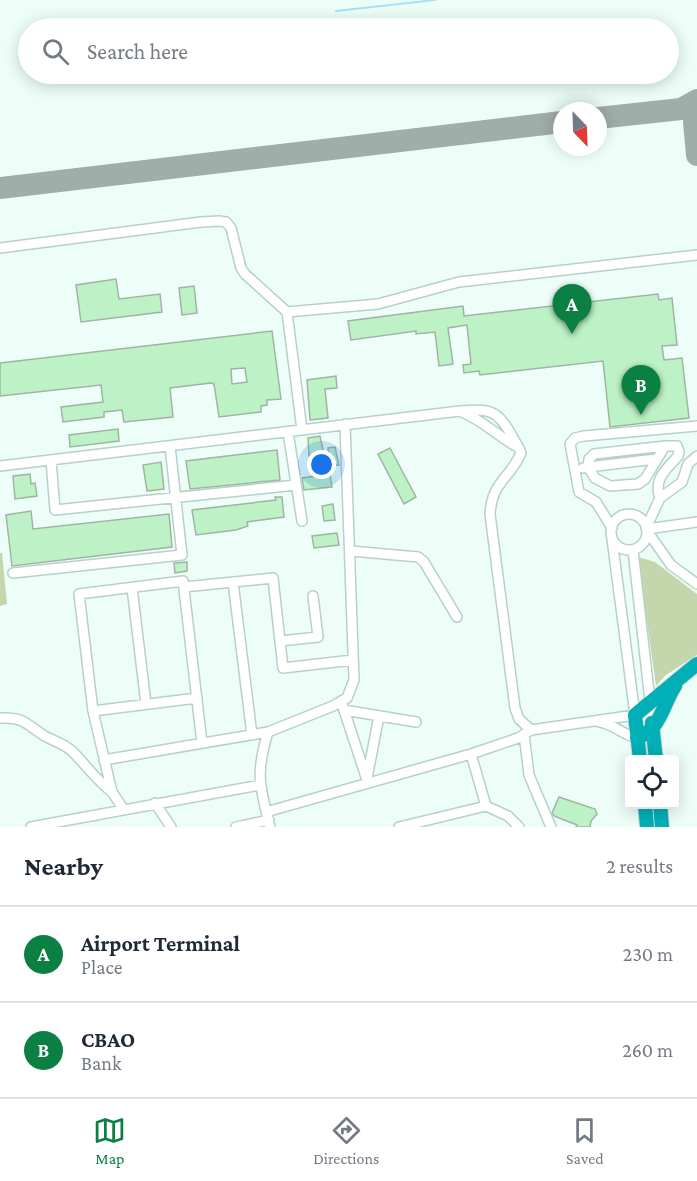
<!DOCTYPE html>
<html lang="en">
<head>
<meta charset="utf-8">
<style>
	:root { --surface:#fff; --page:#f6f6f7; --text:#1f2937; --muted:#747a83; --line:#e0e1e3; --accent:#0b8043 }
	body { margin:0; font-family:"Crimson Pro",serif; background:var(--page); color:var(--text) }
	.controls { position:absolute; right:18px; bottom:18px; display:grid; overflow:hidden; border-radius:6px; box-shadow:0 3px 15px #0003 }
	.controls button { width:54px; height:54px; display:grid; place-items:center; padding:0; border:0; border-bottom:2px solid var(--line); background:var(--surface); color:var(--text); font:30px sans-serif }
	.compass { position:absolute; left:553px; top:102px; width:54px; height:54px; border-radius:50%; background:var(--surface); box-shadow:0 3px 15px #0003; rotate:157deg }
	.you { position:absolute; left:322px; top:465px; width:21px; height:21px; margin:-15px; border:4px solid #fff; border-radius:50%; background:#1a73e8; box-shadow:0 0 0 9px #1a73e833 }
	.badge { display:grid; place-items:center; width:39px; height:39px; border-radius:50%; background:var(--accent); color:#fff; font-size:20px; font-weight:700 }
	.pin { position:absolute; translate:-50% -50px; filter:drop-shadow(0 2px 3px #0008) }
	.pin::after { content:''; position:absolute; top:32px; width:21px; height:18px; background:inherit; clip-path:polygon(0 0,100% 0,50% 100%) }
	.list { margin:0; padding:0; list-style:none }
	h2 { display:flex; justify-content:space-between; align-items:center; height:78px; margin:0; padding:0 24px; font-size:26px }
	h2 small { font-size:20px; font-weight:400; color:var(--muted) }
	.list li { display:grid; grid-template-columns:39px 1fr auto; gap:18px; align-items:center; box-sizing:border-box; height:96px; padding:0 24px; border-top:2px solid var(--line) }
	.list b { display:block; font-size:22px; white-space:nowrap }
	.list p { margin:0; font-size:20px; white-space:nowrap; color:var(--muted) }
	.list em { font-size:20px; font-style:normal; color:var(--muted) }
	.icon { flex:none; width:33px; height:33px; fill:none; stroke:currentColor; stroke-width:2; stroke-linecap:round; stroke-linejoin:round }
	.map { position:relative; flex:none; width:697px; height:827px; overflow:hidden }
	.search { position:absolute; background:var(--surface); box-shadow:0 3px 15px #0003; left:18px; right:18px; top:18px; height:66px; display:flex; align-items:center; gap:15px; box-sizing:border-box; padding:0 21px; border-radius:33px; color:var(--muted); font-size:22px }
	.sheet { height:270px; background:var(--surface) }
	nav { display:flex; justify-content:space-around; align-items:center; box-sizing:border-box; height:84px; border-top:2px solid var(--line); background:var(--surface); font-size:16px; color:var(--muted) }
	nav a { display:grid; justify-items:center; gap:3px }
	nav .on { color:var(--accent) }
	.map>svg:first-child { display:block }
	.green { fill:#c6d6ac }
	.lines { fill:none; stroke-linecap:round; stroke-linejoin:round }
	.stream { stroke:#a9e0f7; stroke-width:2 }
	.taxiway { stroke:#a0aeaa; stroke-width:22 }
	.building { fill:#bcf2c5; stroke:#a1b4a4; stroke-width:1.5; fill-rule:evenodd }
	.minor-casing { stroke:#b6d1c9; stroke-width:12 }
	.highway-casing { stroke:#d7d9d8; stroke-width:16 }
	.minor { stroke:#fff; stroke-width:9 }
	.highway { stroke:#01afb7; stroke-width:14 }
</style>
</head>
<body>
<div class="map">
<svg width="697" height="827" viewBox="0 0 697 827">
	<rect width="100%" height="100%" fill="#edfef9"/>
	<path class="green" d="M0,553H2L7,604L0,606Z
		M638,557L655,562L697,594V655L666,675L656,686Z"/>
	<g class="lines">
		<path class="stream" d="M336,11L435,0"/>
		<path class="taxiway" d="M697,100L694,122L697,155
			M598,118L681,109L697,100
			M0,188L562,122"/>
	</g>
	<path class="building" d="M116,279L119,299L160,294L162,312L81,322L76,285Z
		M194,286L197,313L182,315L179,288Z
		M658,294L659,300L672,298L677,345L662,346L664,360L682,358L689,418L610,427L603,361L480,375L479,371L464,373L463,365L471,364L467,325L448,328L453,364L439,366L435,332L416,334V331L351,340L348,321L463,306L464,316Z
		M272,331L281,399L267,400V405L261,406V412L219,417L214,384L211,383L170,388L173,417L124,422L122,410L104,412V417L63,422L61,407L103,402L101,385L0,396V363ZM245,368L247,382L232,384L231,369Z
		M336,376L337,388L325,389L328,418L310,420L307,380Z
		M118,429L119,441L70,447L69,435Z
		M320,436L324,454L309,456L308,438Z
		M335,447L339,465L330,466L328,448Z
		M390,448L416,497L404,504L378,454Z
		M277,450L280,480L190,489L186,461Z
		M161,462L164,489L147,491L143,465Z
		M30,474L31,484L35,483L37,496L15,499L13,476Z
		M330,474L332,487L304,490L302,478Z
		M275,497H282L284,517L247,522L248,526L236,530L196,535L192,510L276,500Z
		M333,504L335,520L324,521L322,506Z
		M31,511L33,529L169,514L172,547L12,566L6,515Z
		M337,533L339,545L314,548L312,536Z
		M187,562V571L175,573L174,563Z
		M559,797L595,809L597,814L591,821L590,827H576L577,825L554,816L552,813Z"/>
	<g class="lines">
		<g class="minor-casing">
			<path id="minor" d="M0,248L201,222L219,221L226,222L231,228L241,268L245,274L287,312L302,430
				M287,312L378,304L459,282L697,255
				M462,412C482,420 498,436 516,446
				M288,432L302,521
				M656,459L588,467L595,478L610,486L638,484L645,479L665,446
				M51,460L55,510L296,485
				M0,466L460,411C490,409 497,409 512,436C515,442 519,447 521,453C510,479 492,481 490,514L515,708L519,719L531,730L635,715L612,539
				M583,468L588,467L589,459L594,454L665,446H677L679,452L678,456C666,470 653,479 660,498
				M611 532a18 18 0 1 1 36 0a18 18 0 1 1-36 0Z
				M612,528L596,502L579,492L570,444L575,438L584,436L697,426
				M646,528L660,498L682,482L688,464L697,456
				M647,529L697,522
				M647,531L671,565L697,584
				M633,550L650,701
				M351,551L418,557L424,562L457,617
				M13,573L182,555L170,446
				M233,582L252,735
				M184,587L273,578L283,668L353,660
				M132,588L146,704
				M280,641L318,637L313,596
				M341,701L368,783
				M344,710L416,722
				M93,711L197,698
				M0,718C23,717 25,723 43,735C53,741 63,743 72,751C86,765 97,781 112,792
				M599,722C614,724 623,735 637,738
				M524,734L529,775L551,827
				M471,754L486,806
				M104,760L268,732
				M367,778L379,716
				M155,803L171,827
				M124,810L112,792L93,711L79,594L183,581L202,743
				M266,812L471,754L518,738L531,730
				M31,827L260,785
				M236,827L269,820
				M270,827C260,786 255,775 268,732L333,706L347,698L354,680L345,424
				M399,827L486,806L508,816L519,827"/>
		</g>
		<g class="highway-casing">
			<path id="highway" d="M652,723L656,760
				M637,738C661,729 662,706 675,686
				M640,760L635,715L697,664
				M645,804L647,827
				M660,804L662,827"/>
		</g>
		<use href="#minor" class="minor"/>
		<use href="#highway" class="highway"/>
	</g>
</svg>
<div class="controls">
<button><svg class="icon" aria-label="locate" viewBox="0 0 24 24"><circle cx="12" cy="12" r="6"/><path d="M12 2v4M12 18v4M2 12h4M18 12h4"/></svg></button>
</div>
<svg class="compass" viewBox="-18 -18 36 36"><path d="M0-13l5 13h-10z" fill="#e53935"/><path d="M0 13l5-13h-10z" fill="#747a83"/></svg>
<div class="you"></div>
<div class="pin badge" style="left:572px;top:334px">A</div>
<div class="pin badge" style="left:641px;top:415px">B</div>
<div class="search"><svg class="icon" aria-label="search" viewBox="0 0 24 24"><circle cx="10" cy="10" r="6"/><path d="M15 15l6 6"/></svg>Search here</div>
</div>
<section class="sheet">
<h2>Nearby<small>2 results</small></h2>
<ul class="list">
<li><span class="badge">A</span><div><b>Airport Terminal</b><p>Place</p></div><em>230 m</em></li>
<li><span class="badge">B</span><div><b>CBAO</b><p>Bank</p></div><em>260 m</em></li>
</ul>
</section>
<nav>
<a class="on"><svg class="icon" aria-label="map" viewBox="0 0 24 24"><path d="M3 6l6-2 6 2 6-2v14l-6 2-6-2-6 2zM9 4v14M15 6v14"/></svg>Map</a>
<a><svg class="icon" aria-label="directions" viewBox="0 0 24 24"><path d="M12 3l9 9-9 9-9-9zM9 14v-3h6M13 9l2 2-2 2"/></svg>Directions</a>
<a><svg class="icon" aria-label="saved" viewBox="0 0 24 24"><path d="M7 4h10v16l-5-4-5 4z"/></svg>Saved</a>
</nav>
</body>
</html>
